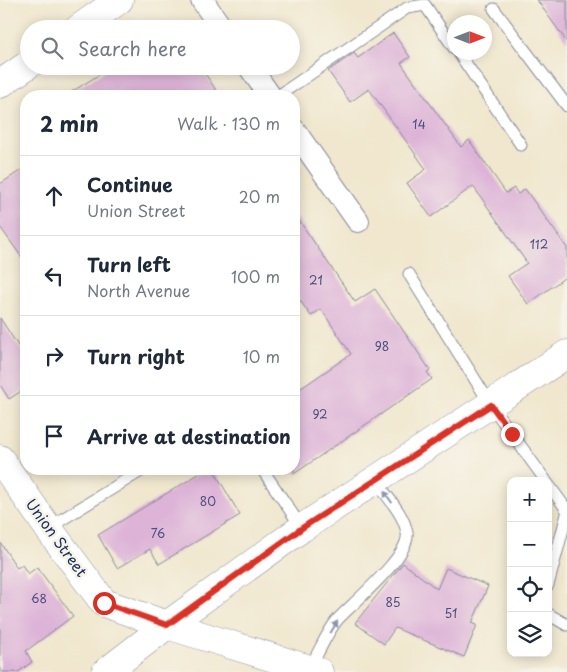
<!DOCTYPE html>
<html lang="en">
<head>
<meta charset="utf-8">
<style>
	:root { --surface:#fff; --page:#f6f6f7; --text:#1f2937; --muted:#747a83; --line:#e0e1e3 }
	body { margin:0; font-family:"Playpen Sans",sans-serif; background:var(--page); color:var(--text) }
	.controls { position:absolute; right:15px; bottom:15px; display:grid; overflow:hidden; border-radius:10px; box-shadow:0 2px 12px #0003 }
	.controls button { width:45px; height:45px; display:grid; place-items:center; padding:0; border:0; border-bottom:1px solid var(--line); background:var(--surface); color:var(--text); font:25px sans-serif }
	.compass { position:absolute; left:447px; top:15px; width:45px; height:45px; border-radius:50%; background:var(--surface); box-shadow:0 2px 12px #0003; rotate:90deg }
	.stop { position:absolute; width:15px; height:15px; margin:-11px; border:4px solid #d93025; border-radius:50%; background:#fff }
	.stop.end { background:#d93025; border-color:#fff; box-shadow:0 1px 5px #0008 }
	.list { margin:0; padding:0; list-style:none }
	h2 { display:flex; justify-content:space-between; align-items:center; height:65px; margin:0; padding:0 20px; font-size:21px }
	h2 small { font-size:16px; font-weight:400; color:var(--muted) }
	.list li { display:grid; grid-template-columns:32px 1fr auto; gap:15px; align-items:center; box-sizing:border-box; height:80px; padding:0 20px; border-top:1px solid var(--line) }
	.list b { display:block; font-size:19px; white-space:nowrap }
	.list p { margin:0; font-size:16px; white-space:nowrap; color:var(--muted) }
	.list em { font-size:16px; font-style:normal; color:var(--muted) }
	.icon { flex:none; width:28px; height:28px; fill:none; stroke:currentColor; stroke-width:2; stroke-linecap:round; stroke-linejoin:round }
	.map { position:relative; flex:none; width:567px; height:672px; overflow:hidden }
	.search { position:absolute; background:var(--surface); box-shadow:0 2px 12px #0003; left:20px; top:20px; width:280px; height:55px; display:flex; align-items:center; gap:12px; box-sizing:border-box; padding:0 18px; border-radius:28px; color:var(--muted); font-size:19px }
	.panel { position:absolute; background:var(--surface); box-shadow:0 2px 12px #0003; left:20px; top:90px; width:280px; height:385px; border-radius:20px }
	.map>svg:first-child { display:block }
	.building { fill:#ddb4d8 }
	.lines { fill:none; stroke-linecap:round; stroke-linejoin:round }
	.service-casing { stroke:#868b96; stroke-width:13 }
	.minor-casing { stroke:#868b96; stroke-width:24 }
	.tertiary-casing { stroke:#868b96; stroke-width:29 }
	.secondary-casing { stroke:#868b96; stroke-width:29 }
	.service { stroke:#fff; stroke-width:11 }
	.minor { stroke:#fff; stroke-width:22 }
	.tertiary { stroke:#fff; stroke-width:28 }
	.secondary { stroke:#fff; stroke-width:28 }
	.oneway { fill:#8d97ae }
	.route { stroke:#d93025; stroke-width:6 }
	.labels { text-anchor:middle; stroke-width:5; stroke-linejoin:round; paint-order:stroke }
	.number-label { font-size:12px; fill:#4c507c }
	.street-label { font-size:15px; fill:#1b2f5e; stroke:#f7f3e8 }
</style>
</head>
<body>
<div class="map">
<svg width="567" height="672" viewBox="0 0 567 672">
	<rect width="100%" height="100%" fill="#f7f3e8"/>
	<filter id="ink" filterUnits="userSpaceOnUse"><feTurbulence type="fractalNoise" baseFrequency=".02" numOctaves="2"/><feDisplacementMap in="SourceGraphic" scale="10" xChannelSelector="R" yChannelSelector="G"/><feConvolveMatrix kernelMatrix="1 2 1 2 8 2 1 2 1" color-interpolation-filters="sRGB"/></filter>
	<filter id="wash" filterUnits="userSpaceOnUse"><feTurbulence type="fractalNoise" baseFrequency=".0096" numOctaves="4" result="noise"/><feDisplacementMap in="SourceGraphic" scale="20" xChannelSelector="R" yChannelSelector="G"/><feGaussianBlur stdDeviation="1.12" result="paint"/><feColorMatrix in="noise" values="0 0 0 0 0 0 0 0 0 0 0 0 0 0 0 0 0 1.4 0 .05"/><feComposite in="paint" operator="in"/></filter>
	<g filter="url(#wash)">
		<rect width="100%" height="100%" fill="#f0e7ce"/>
		<g id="blocks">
			<path class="building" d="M537,0H567V42Z
				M393,33L410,57L401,63L461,147L469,140L506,193L514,188L518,194L525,189L567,248V276L528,304L508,276L527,263L473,186L431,217L407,183L426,169L369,89L350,102L328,71L354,53L358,58Z
				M113,66H200L220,96H65Z
				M26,167V263L0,227V184Z
				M294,213L355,302L375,289L430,370L427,372L432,379L294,474V393L351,354L321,309L311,316L294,292Z
				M0,318L26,358V388L9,399L0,385Z
				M207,469H213L240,515L159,564L150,549L117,568L98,535Z
				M0,542L17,568L22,565L28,574L37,567L73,616L26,651L32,662L18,672H0Z
				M403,563L437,589L446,568L488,586L472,623L477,625L464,657L395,628L384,644L355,623Z"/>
		</g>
	</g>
	<g filter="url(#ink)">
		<use href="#blocks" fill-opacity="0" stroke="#868b96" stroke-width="1"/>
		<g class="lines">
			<g class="service-casing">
				<path id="service" d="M494,9L567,106
					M458,52L521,145
					M278,96L407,8L425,5L454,48
					M409,274L491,405L546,481
					M262,469L302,528
					M548,484L567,510
					M48,528L144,469
					M548,585L567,514
					M548,614L567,625
					M309,669C319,653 326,633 338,619C353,603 411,555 407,533C404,514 387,497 376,481"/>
			</g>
			<g class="minor-casing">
				<path id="minor" d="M202,0L222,29
					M249,66L270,96
					M294,130L358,221"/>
			</g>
			<g class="tertiary-casing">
				<path id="tertiary" d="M78,29L119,0
					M0,84L29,64
					M0,459L48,528L104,603L167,625L319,672"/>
			</g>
			<g class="secondary-casing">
				<path id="secondary" d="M106,672L167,625L302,528L567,354"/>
			</g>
			<use href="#service" class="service"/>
			<use href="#minor" class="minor"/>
			<use href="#tertiary" class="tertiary"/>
			<use href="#secondary" class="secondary"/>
		</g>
		<defs><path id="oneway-solid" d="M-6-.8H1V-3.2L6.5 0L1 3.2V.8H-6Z" transform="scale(1.25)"/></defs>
		<g class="oneway">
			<use href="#oneway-solid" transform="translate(388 497) rotate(-125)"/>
			<use href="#oneway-solid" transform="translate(334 627) rotate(-59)"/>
		</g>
	</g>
	<g class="lines" filter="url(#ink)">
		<path class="route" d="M104,603L167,625L302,528L491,405L512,434"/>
	</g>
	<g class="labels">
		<g class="number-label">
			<text x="419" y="129">14</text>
			<text x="539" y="249">112</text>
			<text x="316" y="285">21</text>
			<text x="382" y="351">98</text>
			<text x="320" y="419">92</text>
			<text x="208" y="506">80</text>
			<text x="158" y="538">76</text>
			<text x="39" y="603">68</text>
			<text x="393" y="607">85</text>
			<text x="451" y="618">51</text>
		</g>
		<g class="street-label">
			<text transform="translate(56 538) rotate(54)" y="5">Union Street</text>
		</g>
	</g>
</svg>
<div class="controls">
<button>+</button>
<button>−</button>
<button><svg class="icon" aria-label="locate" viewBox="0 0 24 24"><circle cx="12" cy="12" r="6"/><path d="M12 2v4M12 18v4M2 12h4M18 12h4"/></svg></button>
<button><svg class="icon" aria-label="layers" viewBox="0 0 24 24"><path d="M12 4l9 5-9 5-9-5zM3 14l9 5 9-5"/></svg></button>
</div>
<svg class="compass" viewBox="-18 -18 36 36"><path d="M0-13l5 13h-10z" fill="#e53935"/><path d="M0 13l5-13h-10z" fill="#747a83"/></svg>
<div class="stop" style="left:104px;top:603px"></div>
<div class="stop end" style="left:512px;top:434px"></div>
<div class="search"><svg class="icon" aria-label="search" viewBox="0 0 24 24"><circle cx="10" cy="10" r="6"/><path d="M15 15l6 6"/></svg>Search here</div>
<section class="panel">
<h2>2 min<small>Walk · 130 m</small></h2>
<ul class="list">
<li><svg class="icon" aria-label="ahead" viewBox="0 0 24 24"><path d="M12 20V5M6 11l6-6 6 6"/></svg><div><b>Continue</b><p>Union Street</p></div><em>20 m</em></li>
<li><svg class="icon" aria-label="left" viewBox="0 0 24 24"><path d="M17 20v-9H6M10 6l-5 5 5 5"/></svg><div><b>Turn left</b><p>North Avenue</p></div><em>100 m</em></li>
<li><svg class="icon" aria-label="right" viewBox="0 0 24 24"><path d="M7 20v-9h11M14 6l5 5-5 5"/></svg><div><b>Turn right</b></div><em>10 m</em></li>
<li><svg class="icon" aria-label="arrive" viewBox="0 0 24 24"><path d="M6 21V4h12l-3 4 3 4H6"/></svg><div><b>Arrive at destination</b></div></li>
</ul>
</section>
</div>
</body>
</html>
